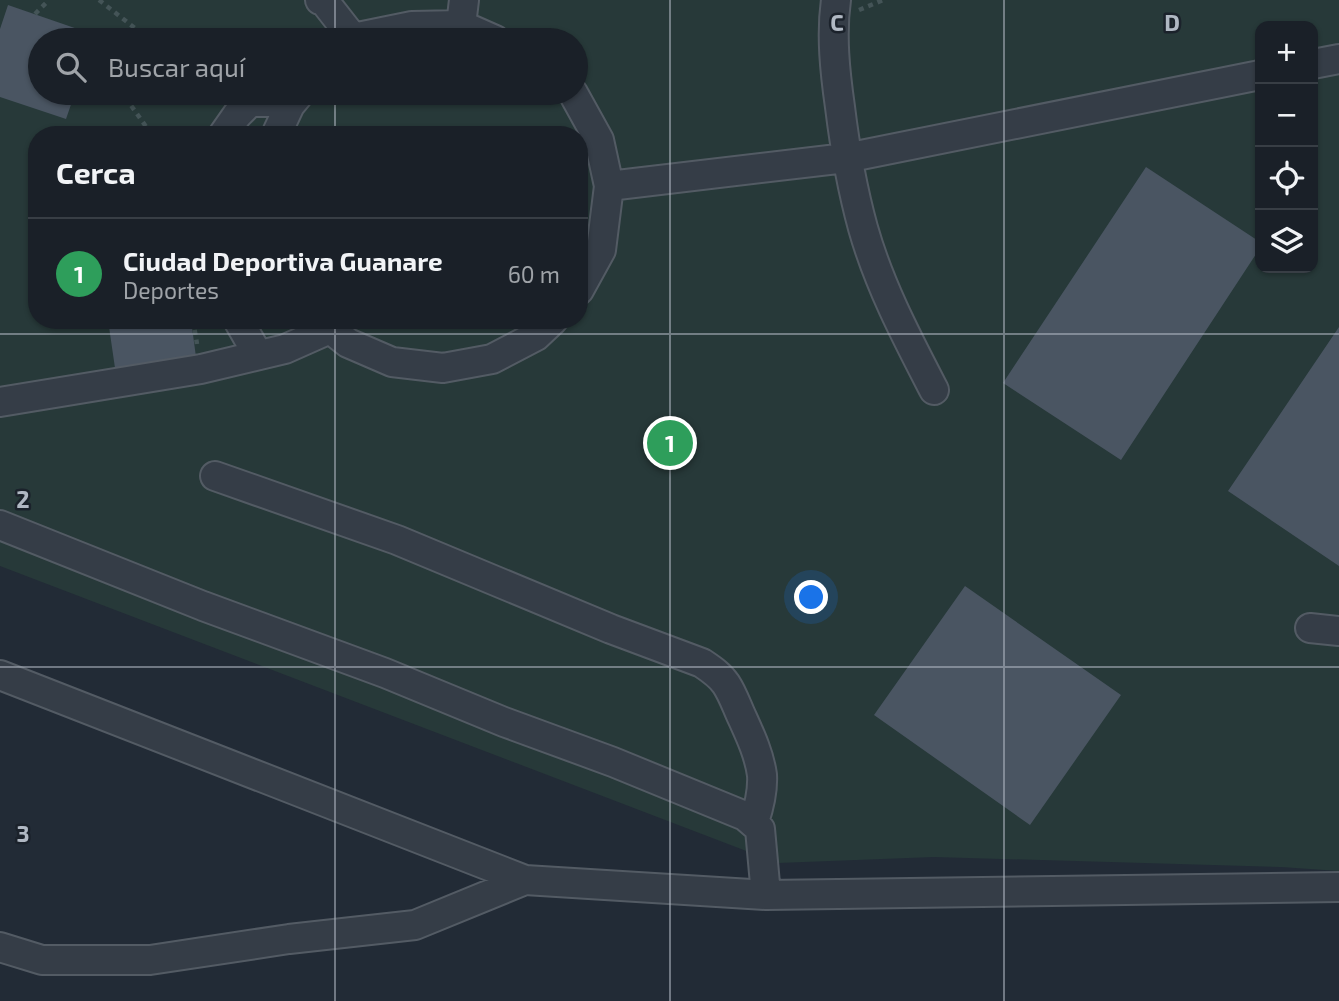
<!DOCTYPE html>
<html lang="es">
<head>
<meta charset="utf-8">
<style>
	:root { --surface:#1a2028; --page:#232830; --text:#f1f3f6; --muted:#9fa3a8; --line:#383e45; --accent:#8ab2ef }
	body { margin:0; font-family:"Exo 2",sans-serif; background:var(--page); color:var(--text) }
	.controls { position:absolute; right:21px; top:21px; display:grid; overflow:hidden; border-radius:14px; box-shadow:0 2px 5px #0004 }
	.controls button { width:63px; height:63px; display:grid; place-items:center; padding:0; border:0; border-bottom:2px solid var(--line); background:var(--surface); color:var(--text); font:35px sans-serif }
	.you { position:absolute; left:812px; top:598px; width:24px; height:24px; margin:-18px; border:5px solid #fff; border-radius:50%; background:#1a73e8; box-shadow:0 0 0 10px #1a73e833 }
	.badge { display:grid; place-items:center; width:46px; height:46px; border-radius:50%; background:var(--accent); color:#fff; font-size:23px; font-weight:700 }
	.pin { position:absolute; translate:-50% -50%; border:4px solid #fff; box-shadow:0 2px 7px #0006 }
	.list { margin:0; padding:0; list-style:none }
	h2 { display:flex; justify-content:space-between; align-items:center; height:91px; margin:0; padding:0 28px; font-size:30px }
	h2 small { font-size:23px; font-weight:400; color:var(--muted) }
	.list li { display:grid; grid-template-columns:46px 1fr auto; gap:21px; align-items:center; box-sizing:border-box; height:112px; padding:0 28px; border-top:2px solid var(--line) }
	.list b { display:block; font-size:26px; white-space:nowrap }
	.list p { margin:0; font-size:23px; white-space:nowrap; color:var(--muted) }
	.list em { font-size:23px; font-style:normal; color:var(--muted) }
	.icon { flex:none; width:38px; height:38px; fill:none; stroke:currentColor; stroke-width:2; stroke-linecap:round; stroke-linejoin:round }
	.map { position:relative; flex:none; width:1339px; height:1001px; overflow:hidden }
	.search { position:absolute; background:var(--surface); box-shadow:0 2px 5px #0004; left:28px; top:28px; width:560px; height:77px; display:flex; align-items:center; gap:18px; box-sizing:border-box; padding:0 24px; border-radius:38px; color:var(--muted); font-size:26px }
	.panel { position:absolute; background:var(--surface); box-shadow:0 2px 5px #0004; left:28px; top:126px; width:560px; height:203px; border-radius:28px }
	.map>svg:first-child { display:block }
	.green { fill:#273939; fill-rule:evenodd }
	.building { fill:#4a5562 }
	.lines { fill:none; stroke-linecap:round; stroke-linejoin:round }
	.minor-casing { stroke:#535b64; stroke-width:32 }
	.path { stroke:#445457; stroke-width:4.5; stroke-dasharray:5 5; stroke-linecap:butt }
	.minor { stroke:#353d47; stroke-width:28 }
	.grid { fill:none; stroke:#b0b8c3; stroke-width:2; stroke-opacity:0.55 }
	.grid-label { font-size:23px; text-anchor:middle; font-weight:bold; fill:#b0b8c3; stroke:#1b222b; stroke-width:5; stroke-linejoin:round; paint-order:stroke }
</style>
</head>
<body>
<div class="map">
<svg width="1339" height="1001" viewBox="0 0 1339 1001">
	<rect width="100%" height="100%" fill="#222b36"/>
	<path class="green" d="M0,0H1339V871L1281,867L934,857L778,863L0,566ZM1260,26H1313V268H1260ZM40,40H576V93H40ZM37,135H579V320H37Z"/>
	<path class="building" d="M8,5L95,35L93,40H40V93H75L66,119L0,97V29Z
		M1146,167L1260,242V248L1121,460L1003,383Z
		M108,320H191L196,357L115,368Z
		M1339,327V566L1228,491Z
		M965,586L1121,695L1030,825L874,715Z"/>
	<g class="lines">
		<g class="minor-casing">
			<path id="minor" d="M320,0L324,1L353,38
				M836,0C831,35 835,72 840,107C845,148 852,188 863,228C879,285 907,338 934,390
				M461,25L464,0
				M350,40L353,38L412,26L461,25L495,40
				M1313,64L1339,59
				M573,93L599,140L609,186L601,250L579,290
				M223,135L237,115L250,102H270L290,105
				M276,135L290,105L300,93
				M609,186L846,158L1260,75
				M238,320L258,355
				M319,320L348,343L392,362L443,368L492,359L536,336L553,320
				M0,402L201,369L285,349L330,329
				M215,476L397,540L611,629L702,663C711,669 720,675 726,684C732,693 736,704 740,713C749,733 759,753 762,775C763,791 759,807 754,822
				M0,525L203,606L385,673L504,722L613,762L745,816L760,829L766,895
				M1310,628L1339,631
				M0,675L525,880
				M0,947L42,960H150L289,939L415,925L525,880L766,895L1339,887"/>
		</g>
		<path class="path" d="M99,0L150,40
			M859,10L883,0
			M35,14L49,0
			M116,93L130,104L152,135
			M193,320L197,344"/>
		<use href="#minor" class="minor"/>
	</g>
	<path class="grid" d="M335,0V40M670,0V1001M1004,0V1001M335,93V135M335,320V1001M0,334H1339M0,667H1339"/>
	<g class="grid-label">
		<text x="837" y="31">C</text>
		<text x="1172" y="31">D</text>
		<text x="23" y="508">2</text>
		<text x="23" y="842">3</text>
	</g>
</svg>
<div class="controls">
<button>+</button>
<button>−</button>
<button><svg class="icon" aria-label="locate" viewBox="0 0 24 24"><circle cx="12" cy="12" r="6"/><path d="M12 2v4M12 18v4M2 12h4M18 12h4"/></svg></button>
<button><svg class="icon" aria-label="layers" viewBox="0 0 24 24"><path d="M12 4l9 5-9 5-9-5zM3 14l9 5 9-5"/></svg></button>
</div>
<div class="you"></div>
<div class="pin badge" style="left:670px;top:443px;background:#2e9e5b">1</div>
<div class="search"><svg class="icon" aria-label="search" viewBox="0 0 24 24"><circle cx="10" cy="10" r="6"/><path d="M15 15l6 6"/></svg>Buscar aquí</div>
<section class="panel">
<h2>Cerca<small></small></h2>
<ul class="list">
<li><span class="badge" style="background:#2e9e5b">1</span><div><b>Ciudad Deportiva Guanare</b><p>Deportes</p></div><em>60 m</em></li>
</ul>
</section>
</div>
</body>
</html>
